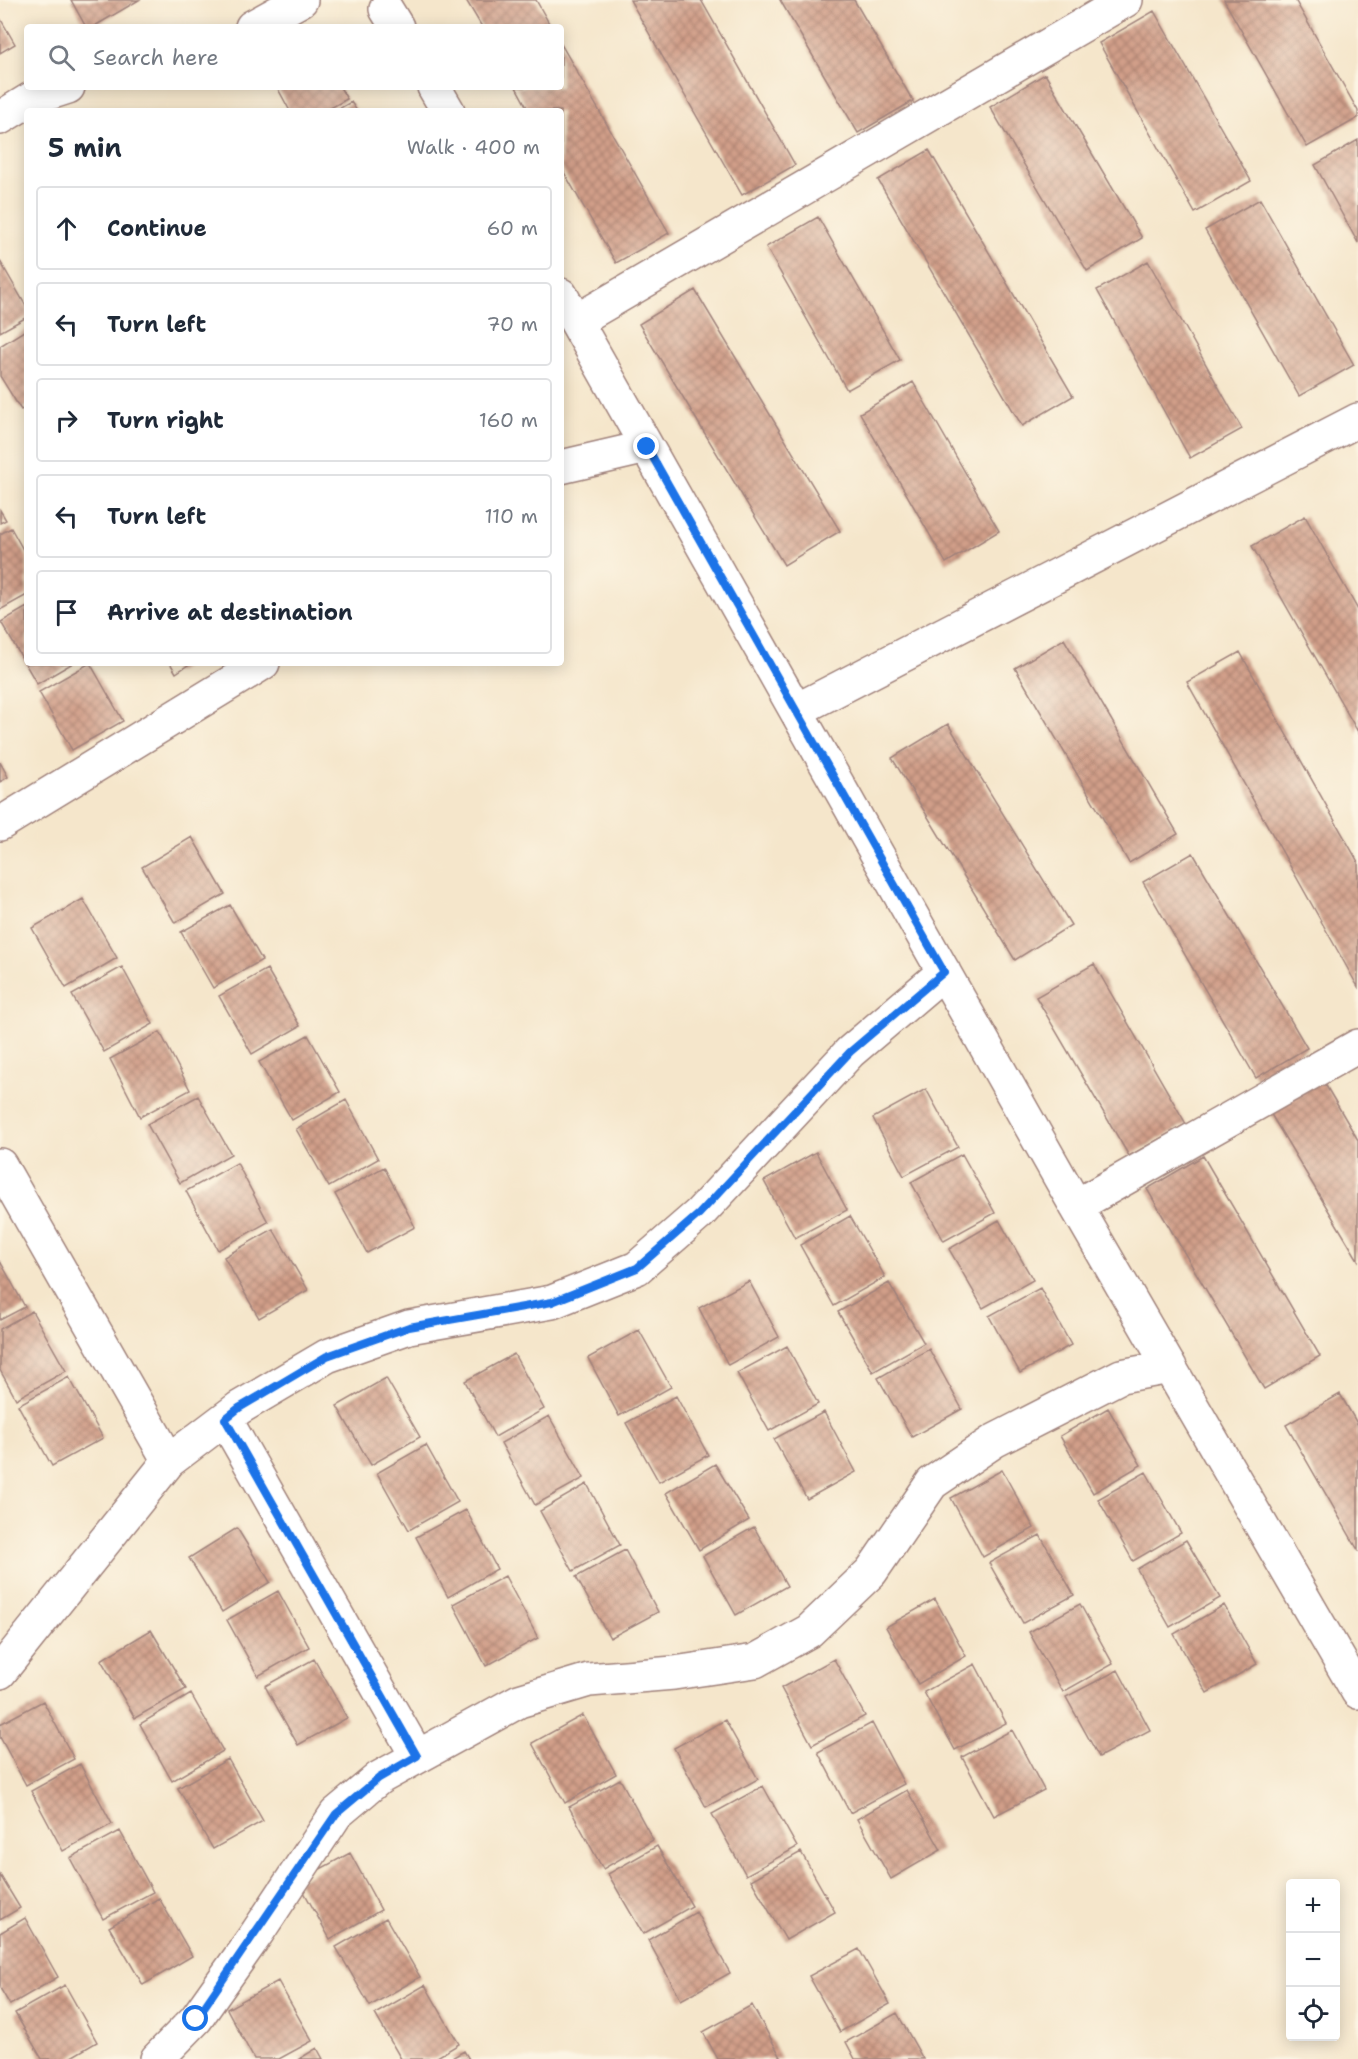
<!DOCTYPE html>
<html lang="en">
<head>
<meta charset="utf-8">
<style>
	:root { --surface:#fff; --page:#f2f2f3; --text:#1f2937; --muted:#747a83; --line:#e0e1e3 }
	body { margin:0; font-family:"Shantell Sans",sans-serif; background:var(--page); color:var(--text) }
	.controls { position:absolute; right:18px; bottom:18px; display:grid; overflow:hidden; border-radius:6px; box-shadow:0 3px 15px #0003 }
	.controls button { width:54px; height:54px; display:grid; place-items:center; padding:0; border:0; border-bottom:2px solid var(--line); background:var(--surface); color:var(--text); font:30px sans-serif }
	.stop { position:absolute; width:18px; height:18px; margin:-14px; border:4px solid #1a73e8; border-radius:50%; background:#fff }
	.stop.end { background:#1a73e8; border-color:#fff; box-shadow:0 2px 6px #0008 }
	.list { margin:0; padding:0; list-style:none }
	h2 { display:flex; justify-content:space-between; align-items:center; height:78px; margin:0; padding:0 24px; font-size:26px }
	h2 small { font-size:20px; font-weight:400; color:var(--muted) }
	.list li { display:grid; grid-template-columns:39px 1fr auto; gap:18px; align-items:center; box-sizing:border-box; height:84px; margin:0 12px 12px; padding:0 12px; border:2px solid var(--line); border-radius:6px }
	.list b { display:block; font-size:22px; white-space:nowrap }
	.list em { font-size:20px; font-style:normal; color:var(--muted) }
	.icon { flex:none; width:33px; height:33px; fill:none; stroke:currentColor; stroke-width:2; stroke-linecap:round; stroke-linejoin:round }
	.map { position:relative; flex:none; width:1358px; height:2059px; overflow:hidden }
	.search { position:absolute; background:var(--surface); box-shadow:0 3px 15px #0003; left:24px; top:24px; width:540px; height:66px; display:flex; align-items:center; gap:15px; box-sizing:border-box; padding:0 21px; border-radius:6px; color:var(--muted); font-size:22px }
	.panel { position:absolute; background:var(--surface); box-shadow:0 3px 15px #0003; left:24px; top:108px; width:540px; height:558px; border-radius:6px }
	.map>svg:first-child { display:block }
	.building { fill:url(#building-cross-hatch) }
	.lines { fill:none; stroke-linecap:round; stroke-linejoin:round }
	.minor-casing { stroke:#a0827b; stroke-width:36 }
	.minor { stroke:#fff; stroke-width:33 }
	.route { stroke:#1a73e8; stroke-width:8 }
</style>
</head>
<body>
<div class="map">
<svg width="1358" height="2059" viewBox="0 0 1358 2059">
	<defs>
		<pattern id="building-cross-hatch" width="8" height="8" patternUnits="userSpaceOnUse" patternTransform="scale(1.5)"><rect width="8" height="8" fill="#d19f89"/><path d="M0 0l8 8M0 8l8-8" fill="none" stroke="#ac8170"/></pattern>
	</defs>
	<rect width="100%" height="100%" fill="#fcf5e5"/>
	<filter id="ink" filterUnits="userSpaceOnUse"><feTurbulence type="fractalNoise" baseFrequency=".0167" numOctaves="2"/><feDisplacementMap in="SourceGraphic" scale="12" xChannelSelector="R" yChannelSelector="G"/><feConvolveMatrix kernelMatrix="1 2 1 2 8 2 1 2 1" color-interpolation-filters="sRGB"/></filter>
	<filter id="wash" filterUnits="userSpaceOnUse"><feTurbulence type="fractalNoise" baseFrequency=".008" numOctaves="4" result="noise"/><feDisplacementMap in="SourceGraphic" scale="24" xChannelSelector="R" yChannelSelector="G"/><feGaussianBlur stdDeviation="1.35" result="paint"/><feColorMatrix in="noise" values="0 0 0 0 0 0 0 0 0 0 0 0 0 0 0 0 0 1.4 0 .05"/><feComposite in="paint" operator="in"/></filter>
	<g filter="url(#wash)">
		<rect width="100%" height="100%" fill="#f5e6cb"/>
		<g id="blocks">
			<path class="building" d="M71,0H139L93,27H86Z
				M466,0H536L551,27H482Z
				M630,0H701L795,165L742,195Z
				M780,0H854L913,101L858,133Z
				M1224,0H1295L1358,111V118L1307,147Z
				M1154,11L1251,181L1195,213L1099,43Z
				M0,18L15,44L0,53Z
				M561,44L669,233L616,263L561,167V111H529L516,87H561Z
				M1045,74L1142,238L1087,271L990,107Z
				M277,87H340L347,99L325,111H290Z
				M351,102L357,111H335Z
				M1358,140V243L1315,165Z
				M929,150L1073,396L1022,426L878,180Z
				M1260,199L1354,365L1299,396L1205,230Z
				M818,217L900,360L847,390L766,247Z
				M0,261L27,308V317L0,332Z
				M1148,261L1242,429L1190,458L1097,290Z
				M695,290L840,531L784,565L639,324Z
				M27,329V406L21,410L0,376V346Z
				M913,382L999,531L946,563L860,413Z
				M0,510L6,520L0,523Z
				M1305,516L1358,610V732L1252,546Z
				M11,528L27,557V595L0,610V534Z
				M27,607V663H73L37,684L1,622Z
				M1064,639L1178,834L1129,863L1015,668Z
				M1240,652L1358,862V987L1187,682Z
				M90,663L123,721L72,750L39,692Z
				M170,663H191L176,673Z
				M948,724L1071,925L1015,960L892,758Z
				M0,762L8,777L0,782Z
				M192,837L225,894L175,923L142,867Z
				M1193,853L1307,1048L1256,1078L1143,882Z
				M83,899L117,958L66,988L32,928Z
				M230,905L262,960L213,988L181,932Z
				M1094,964L1186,1124L1129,1156L1036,997Z
				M122,967L153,1024L104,1052L72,995Z
				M267,969L300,1026L252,1054L219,996Z
				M160,1032L190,1090L140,1117L110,1059Z
				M308,1035L340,1092L292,1120L259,1062Z
				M1322,1079L1358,1140V1260L1269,1111Z
				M926,1089L958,1147L904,1176L873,1118Z
				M198,1096L231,1154L180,1183L147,1124Z
				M346,1100L378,1159L329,1187L296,1129Z
				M816,1152L847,1210L795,1238L764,1181Z
				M962,1154L995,1213L944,1241L911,1182Z
				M1203,1156L1320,1356L1264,1389L1147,1189Z
				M237,1163L268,1222L218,1250L186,1191Z
				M384,1167L415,1227L367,1253L335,1194Z
				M850,1216L885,1277L834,1306L800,1245Z
				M999,1220L1033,1280L983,1308L949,1249Z
				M273,1229L308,1290L259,1318L224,1257Z
				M0,1261L25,1307L0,1320Z
				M749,1281L779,1337L728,1365L699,1308Z
				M889,1283L924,1343L873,1372L838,1312Z
				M1040,1288L1071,1345L1020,1373L989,1316Z
				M32,1311L66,1371L16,1399L0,1370V1329Z
				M639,1330L671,1387L619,1416L588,1358Z
				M787,1346L818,1404L769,1431L737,1373Z
				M929,1349L962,1409L912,1437L878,1378Z
				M514,1354L544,1409L495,1437L465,1381Z
				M69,1377L103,1438L52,1466L18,1405Z
				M386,1378L420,1437L371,1465L337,1406Z
				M1340,1394L1358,1425V1550L1286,1425Z
				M676,1396L708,1455L659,1482L626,1423Z
				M1108,1408L1141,1465L1093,1493L1060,1436Z
				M824,1412L856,1472L807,1499L774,1439Z
				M549,1416L584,1478L535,1505L501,1443Z
				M426,1445L458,1502L409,1530L377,1473Z
				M715,1464L749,1520L699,1550L666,1493Z
				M1002,1470L1034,1528L983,1557L951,1498Z
				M1146,1472L1181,1533L1133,1561L1098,1499Z
				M587,1484L620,1545L573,1571L540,1511Z
				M466,1510L497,1569L448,1597L416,1537Z
				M754,1527L787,1586L736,1615L703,1556Z
				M237,1528L270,1582L222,1612L189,1558Z
				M1040,1535L1074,1595L1023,1623L989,1563Z
				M1186,1540L1220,1598L1170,1627L1137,1569Z
				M625,1550L658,1612L610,1638L576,1577Z
				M505,1576L538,1638L486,1666L453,1604Z
				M278,1591L309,1647L258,1676L227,1620Z
				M935,1599L966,1656L918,1684L886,1627Z
				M1080,1604L1113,1664L1063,1692L1029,1632Z
				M1224,1605L1257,1664L1207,1693L1174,1634Z
				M151,1630L186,1689L135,1718L101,1660Z
				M314,1659L347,1718L298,1745L265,1686Z
				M834,1659L865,1716L812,1745L781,1688Z
				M975,1664L1006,1723L955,1750L924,1692Z
				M1118,1670L1150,1730L1099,1757L1066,1697Z
				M191,1694L223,1751L172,1781L140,1724Z
				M43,1701L74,1759L26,1785L0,1737V1724Z
				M583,1715L616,1774L565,1803L532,1743Z
				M725,1720L758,1779L706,1807L674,1748Z
				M872,1723L904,1784L850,1813L818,1752Z
				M1012,1730L1044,1790L994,1816L962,1757Z
				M228,1759L263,1821L213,1849L178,1788Z
				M80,1764L112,1824L63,1851L31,1791Z
				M620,1779L653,1840L603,1869L569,1807Z
				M763,1786L797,1847L746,1875L712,1814Z
				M907,1790L941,1850L891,1879L857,1819Z
				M120,1831L153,1892L103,1919L70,1858Z
				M657,1846L692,1906L643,1934L608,1874Z
				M801,1852L835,1912L786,1940L751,1880Z
				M350,1853L381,1910L330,1939L298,1881Z
				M0,1875L20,1908L0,1920Z
				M159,1898L192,1956L143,1985L109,1927Z
				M696,1912L730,1973L681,2000L648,1940Z
				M25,1918L58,1977L10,2005L0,1988V1933Z
				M386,1918L420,1977L370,2006L336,1947Z
				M859,1949L890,2004L840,2032L809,1976Z
				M278,1981L312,2041L279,2059H254L227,2009Z
				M65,1985L97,2042L68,2059H42L15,2013Z
				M425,1985L459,2044L434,2059H401L375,2014Z
				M752,2005L782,2059H718L703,2032Z
				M897,2013L923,2059H855L846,2042Z
				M317,2048L323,2059H299Z
				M464,2051L469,2059H450Z"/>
		</g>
	</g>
	<g filter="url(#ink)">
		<use href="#blocks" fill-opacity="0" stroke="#a0827b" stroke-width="1.5"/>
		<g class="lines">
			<g class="minor-casing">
				<path id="minor" d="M386,9L397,27
					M252,27L301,0
					M434,87L448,111
					M0,118L31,99L68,87
					M561,295L1076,1206L1358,1692
					M576,321L1126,0
					M561,467L647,447
					M797,710L1358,420
					M0,824L263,663
					M0,1165L169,1461
					M1076,1206L1358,1046
					M225,1419L417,1756
					M0,1672L169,1461L239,1408L327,1356L409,1327L552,1302L637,1268L699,1214L850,1052L944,972
					M157,2059L196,2019L257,1933L336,1814L379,1778L519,1701L589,1680L674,1673L755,1661L809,1631L871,1572L932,1483L994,1441L1121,1376L1170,1367"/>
			</g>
			<use href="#minor" class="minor"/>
		</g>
	</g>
	<g class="lines" filter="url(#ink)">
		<path class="route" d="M196,2019L336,1814L379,1778L417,1756L225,1419L239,1408L327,1356L409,1327L552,1302L637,1268L699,1214L850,1052L944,972L647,447"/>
	</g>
</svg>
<div class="controls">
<button>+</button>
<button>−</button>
<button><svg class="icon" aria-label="locate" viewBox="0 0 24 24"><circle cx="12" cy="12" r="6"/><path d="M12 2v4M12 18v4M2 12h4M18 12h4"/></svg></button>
</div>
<div class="stop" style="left:196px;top:2019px"></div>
<div class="stop end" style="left:647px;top:447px"></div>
<div class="search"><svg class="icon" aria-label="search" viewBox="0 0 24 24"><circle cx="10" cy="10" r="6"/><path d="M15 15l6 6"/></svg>Search here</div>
<section class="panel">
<h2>5 min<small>Walk · 400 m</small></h2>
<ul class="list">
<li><svg class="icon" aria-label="ahead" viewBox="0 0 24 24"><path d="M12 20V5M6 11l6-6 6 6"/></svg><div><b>Continue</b></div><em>60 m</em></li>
<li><svg class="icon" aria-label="left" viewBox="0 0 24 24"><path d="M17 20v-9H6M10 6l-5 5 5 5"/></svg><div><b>Turn left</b></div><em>70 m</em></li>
<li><svg class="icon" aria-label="right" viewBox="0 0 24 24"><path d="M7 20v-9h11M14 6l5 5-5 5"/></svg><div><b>Turn right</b></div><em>160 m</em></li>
<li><svg class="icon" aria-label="left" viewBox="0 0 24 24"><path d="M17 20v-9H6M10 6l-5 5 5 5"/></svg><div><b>Turn left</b></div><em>110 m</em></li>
<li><svg class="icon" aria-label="arrive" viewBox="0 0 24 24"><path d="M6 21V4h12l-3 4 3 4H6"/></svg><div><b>Arrive at destination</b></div></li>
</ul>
</section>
</div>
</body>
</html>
